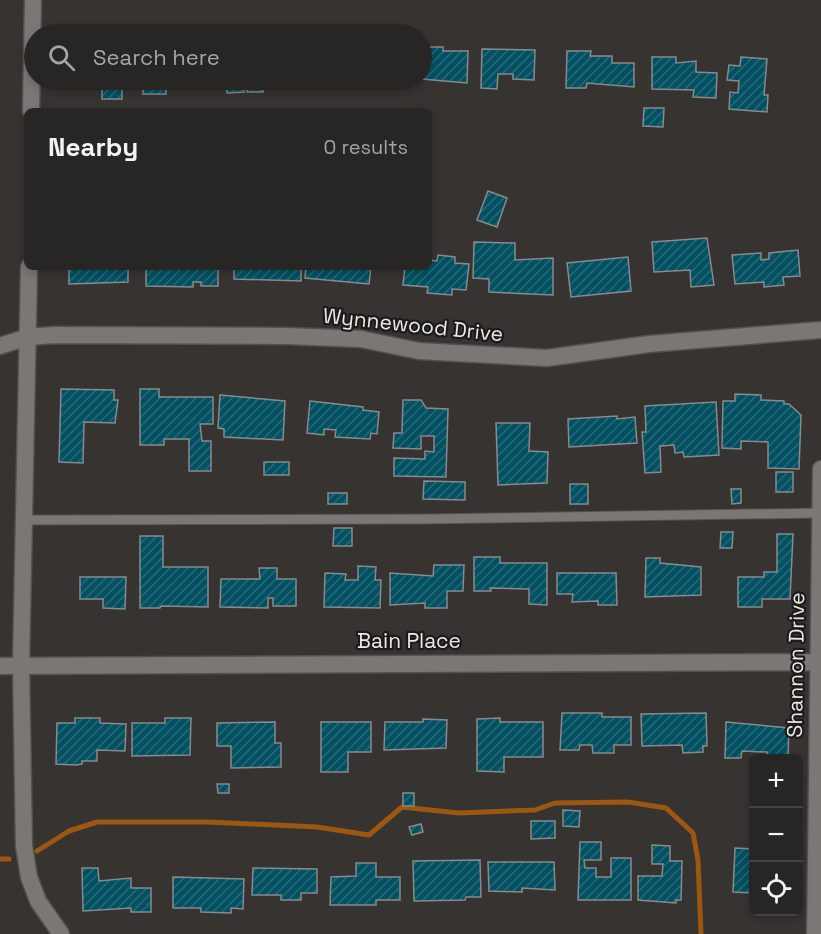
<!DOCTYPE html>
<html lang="en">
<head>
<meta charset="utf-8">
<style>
	:root { --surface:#282625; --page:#302e2d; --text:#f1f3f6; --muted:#a5a5a7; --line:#444342 }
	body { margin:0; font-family:"Space Grotesk",sans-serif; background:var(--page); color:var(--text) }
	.controls { position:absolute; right:18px; bottom:18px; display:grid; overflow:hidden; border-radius:9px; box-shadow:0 3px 9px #0003 }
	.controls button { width:54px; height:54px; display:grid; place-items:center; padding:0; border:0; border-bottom:2px solid var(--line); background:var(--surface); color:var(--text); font:30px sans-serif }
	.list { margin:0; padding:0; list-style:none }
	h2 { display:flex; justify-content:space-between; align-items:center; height:78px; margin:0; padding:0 24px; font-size:26px }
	h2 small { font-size:20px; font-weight:400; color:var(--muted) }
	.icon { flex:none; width:33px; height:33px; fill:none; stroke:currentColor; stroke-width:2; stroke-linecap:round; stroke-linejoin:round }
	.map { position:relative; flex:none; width:821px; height:934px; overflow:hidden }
	.search { position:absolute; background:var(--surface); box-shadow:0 3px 9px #0003; left:24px; top:24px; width:408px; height:66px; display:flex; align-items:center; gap:15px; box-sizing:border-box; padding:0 21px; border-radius:33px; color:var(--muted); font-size:22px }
	.panel { position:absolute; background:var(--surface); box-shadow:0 3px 9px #0003; left:24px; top:108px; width:408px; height:162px; border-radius:9px }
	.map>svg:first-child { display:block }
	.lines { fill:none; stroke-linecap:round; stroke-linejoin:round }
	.stream { stroke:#9e5711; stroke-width:5 }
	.building { fill:url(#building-hatch); stroke:#878b8d; stroke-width:1.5 }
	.service-casing { stroke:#53514f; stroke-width:11 }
	.minor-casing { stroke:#53514f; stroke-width:19 }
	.service { stroke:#7a7774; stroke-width:9 }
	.minor { stroke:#7a7774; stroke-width:16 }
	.labels { text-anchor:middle; stroke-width:4.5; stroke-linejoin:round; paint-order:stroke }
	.street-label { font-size:21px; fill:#ebe9e7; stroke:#1c1b1a }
</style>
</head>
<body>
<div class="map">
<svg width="821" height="934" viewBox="0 0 821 934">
	<defs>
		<pattern id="building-hatch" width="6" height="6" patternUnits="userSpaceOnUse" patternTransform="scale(1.5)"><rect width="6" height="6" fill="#025062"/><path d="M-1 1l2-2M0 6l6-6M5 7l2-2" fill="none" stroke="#276978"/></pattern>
	</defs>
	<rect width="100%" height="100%" fill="#363331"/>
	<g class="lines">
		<path class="stream" d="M37,851L69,831L97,822H208L317,827L369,835L402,807L458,813L535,810L555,803L628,802L666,808L693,833L698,860L701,934
			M0,859H9"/>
	</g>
	<path class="building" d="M422,47H443V51H468L467,83L422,79Z
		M482,49L535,50L534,80L513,79V74H498L497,89L481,88Z
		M567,51H591L590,56H612V63H634V87L587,83L586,88H566Z
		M652,57H676V63L696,61V72L717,73L716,98L693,97L694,90L652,89Z
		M741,57L767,59L764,95H768L767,112L729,109L730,92L738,93L739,81L727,80L729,65L740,66Z
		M66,80H128V85H122V99H102V85H66Z
		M143,80H201V85H166V94H143Z
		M226,80H284V82L263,83V92H247V82H244V92L227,93Z
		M340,80H356L355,88H340Z
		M378,80H396V89H378Z
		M644,108H664L663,127L643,126Z
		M488,191L507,198L497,227L477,220Z
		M707,238L714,285L691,287L690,270L654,272L652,242Z
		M474,242L515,243V260L553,258V295L489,292V279L473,278Z
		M798,250L800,276L783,277L784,285L764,287V282L735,284L732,255L761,253V260L769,259V253Z
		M438,255L455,257V263L469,264L466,290L452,289V295L427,293L428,287L403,285L405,267H429V260L437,261Z
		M628,257L631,291L571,297L567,263Z
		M69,267H128V282L69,284Z
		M146,267H218V286H201V282H193V287L146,286Z
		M234,267H301V281L234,279Z
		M306,267H371L369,284L305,278Z
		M61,389L114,390V400H118L115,423L84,422L83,463L59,462Z
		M140,389H159V397H213V424H200L202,441H211V471H189V439H164V445H140Z
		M735,394L761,395V400L784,401V404H789L801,415L799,469L768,468V442L741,441V449L722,448L723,401H735Z
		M220,395L285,401L283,440L224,437V429L218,428Z
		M403,400H421L426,408L448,409L446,477L394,476V458L425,459V451L434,452V436H421V449L393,448L394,433H402Z
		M310,401L363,407V410L379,412L377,434L371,433L370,439L335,437L336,430L324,429V435L307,433Z
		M716,402L719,455L684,457L683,452L675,453L674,445L660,446L661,472L645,473L642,432H646L645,406Z
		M617,416V419L635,417L637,443L569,447L568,419Z
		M496,423H530L529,451L548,452L547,483L498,485Z
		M264,462H289V475H264Z
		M776,472H793V492H776Z
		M424,481L465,482V500L423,499Z
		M570,484H588V504H570Z
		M731,489H741V503L732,504Z
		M328,493H347V504H328Z
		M334,528H352V546H333Z
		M721,532H733L732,548H720Z
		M777,534H793L790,599H762V607H738V577H764V572H777Z
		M140,536H163V567H208V607L161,606L160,608H140Z
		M474,557H500V563H547V605L529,604V589L490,588L491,591H474Z
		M646,558H660V563L701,567V595L645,597Z
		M434,565H464L463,591H447V608H425V603L390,605V573L433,576Z
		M358,566L376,567L375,580H381L380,608L324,607L325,573L346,574L345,580H358Z
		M259,568H277V579H296V606H273V598H268V608L220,607L221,579H260Z
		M557,573H616L617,605H598V601L572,602L573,594H557Z
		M80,577H126L125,609L103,608V599H80Z
		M562,713H602V717H631V745H614V753H593L592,745H580L579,750H560Z
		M706,713L707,746H703V752L683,753L682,745L642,746L641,714Z
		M75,718H100V723L126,724L125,751L97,750V761H82V764L76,765L56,764L57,723H75Z
		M165,718H191L190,755L132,756V723H165Z
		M500,718V722H543V757H504V772L477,771V719Z
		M423,719L447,720L446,748L384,750L385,722H423Z
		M275,722V743H281V767L231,768V746H217V723Z
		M321,722H371V752H348V772H321Z
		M726,722L789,728L788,758H767V752L742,751L741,758H725Z
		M217,784H229V793H218Z
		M403,793H414V806H403Z
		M563,810L580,811L579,827L563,826Z
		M531,821H555V838L531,839Z
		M421,824L423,832L412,835L409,827Z
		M580,842H601V860H584L585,868H596V877H611V858H631V900H578Z
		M652,845L670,846V861H682L681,900H676V903L638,900V876H662L663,864H652Z
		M735,848L754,849V893L733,892Z
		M480,860L481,897H466L465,900L414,901L413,861Z
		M488,862H554L555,890L522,888V892L489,891Z
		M356,863H376V877H400V900H376V905H330L331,877L356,876Z
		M82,868H98L99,881L131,878V888H151V912H131V908L83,911Z
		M253,868L317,869V893H301V900H281V895H252Z
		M173,877L244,879L243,909L231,908V913L201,912V908H173Z"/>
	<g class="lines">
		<g class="service-casing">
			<path id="service" d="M24,520L425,519L821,513"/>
		</g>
		<g class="minor-casing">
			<path id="minor" d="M31,111L33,0
				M29,267L21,666L24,846L29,877L38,901L61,934
				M0,346L28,337L54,335L287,336L361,339L419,351L547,358L649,344L821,330
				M0,666L819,662
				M815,934L821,469"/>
		</g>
		<use href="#service" class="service"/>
		<use href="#minor" class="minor"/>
	</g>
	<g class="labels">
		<g class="street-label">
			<text transform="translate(413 325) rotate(6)" y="7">Wynnewood Drive</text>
			<text x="409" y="648">Bain Place</text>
			<text transform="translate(796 665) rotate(-89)" y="7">Shannon Drive</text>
		</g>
	</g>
</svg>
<div class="controls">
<button>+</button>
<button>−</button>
<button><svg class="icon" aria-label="locate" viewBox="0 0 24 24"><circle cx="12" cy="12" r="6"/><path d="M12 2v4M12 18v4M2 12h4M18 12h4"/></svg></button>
</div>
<div class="search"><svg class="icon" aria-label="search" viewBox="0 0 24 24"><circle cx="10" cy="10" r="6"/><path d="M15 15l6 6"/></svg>Search here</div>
<section class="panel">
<h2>Nearby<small>0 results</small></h2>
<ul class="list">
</ul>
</section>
</div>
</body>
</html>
